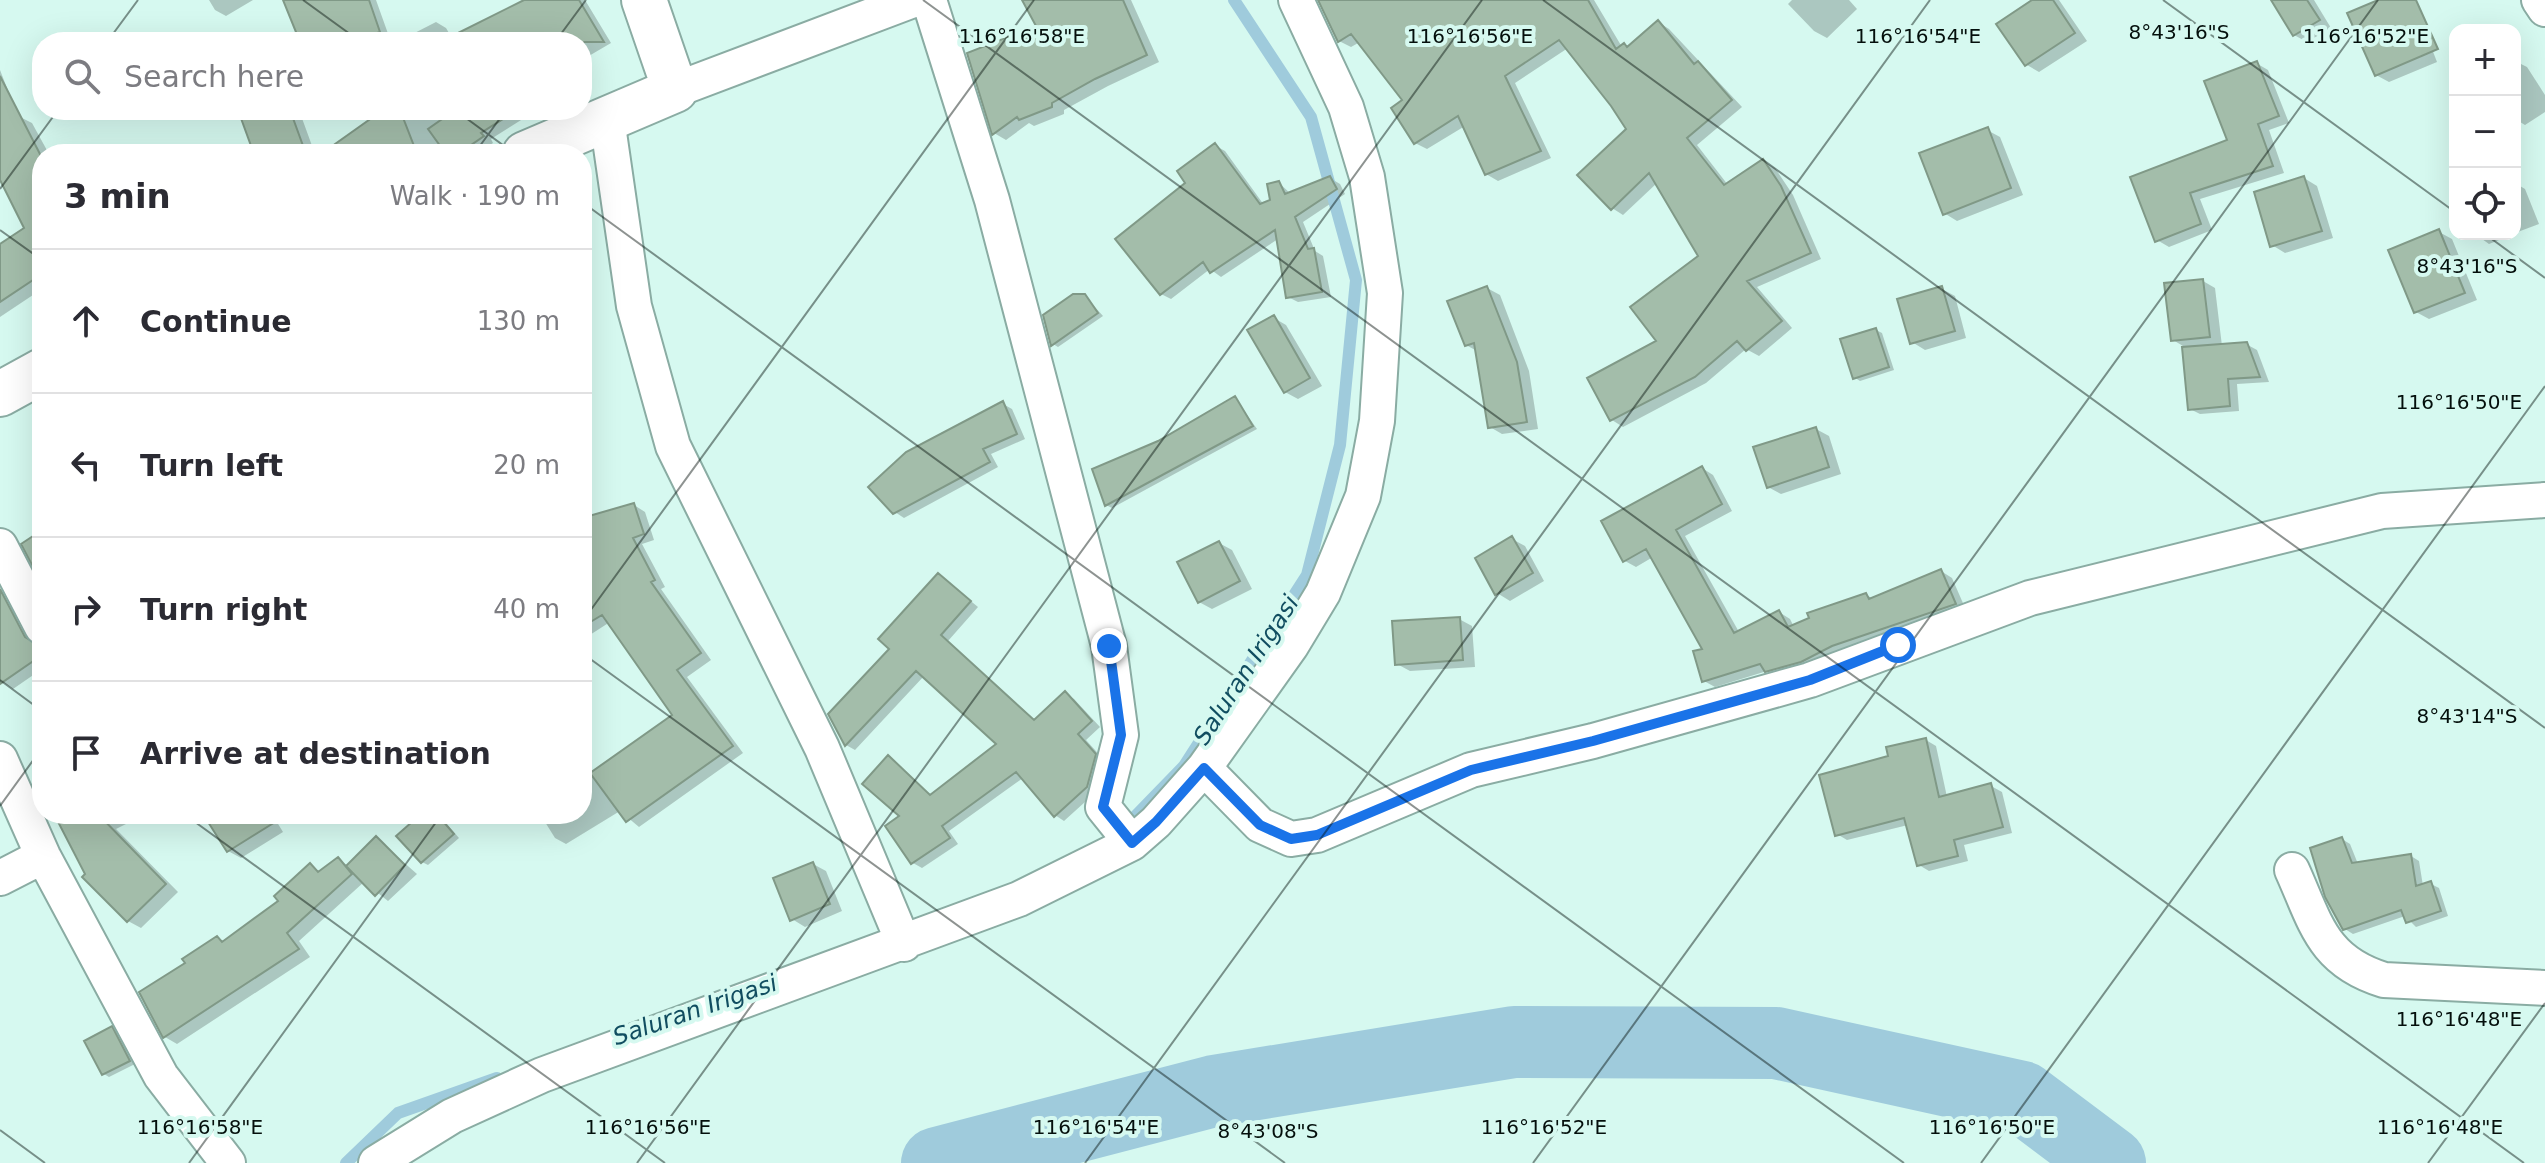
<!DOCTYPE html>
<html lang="en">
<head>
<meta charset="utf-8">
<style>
	:root { --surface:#fff; --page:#f2f2f3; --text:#2b2b33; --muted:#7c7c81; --line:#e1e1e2 }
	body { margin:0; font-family:"DejaVu Sans",sans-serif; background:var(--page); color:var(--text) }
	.controls { position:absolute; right:24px; top:24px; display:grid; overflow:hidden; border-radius:16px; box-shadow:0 8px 32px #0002 }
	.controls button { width:72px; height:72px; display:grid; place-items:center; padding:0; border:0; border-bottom:2px solid var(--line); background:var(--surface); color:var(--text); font:40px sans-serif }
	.stop { position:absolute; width:24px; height:24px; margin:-18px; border:6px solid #1a73e8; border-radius:50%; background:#fff }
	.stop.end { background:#1a73e8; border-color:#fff; box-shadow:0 2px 8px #0008 }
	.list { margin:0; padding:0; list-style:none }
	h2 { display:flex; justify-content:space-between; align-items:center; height:104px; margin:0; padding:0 32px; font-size:34px }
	h2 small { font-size:26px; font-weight:400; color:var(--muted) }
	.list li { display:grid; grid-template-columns:52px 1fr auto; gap:24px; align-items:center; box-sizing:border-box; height:144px; padding:0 32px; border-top:2px solid var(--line) }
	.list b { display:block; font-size:30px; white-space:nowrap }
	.list em { font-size:26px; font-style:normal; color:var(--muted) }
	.icon { flex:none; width:44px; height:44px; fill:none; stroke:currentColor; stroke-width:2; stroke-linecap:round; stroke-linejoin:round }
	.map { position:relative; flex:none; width:2545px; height:1163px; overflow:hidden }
	.search { position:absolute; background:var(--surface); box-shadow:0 8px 32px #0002; left:32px; top:32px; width:560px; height:88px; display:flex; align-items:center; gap:20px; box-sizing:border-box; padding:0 28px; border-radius:32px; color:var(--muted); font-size:30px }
	.panel { position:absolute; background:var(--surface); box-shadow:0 8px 32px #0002; left:32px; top:144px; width:560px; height:680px; border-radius:32px }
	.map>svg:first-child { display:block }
	.shadow { fill:#0003 }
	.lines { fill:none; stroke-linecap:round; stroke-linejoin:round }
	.stream { stroke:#9fcbdc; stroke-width:12 }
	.river { stroke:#9fcbdc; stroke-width:72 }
	.building { fill:#a3bdaa; stroke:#809987; stroke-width:2 }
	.street-casing { stroke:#8aaca3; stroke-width:38 }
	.secondary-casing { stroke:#8aaca3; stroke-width:48 }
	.street { stroke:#fff; stroke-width:34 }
	.secondary { stroke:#fff; stroke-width:44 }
	.route { stroke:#1a73e8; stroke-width:10 }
	.ticks { fill:none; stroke:#040f0c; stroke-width:2; stroke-opacity:0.45 }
	.labels { text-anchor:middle; stroke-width:8; stroke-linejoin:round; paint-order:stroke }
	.water-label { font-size:24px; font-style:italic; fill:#114d60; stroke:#d6f9f0 }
	.ticks-label { font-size:20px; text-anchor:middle; fill:#040f0c; stroke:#d6f9f0; stroke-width:8; stroke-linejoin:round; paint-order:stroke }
</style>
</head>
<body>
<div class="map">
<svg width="2545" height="1163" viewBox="0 0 2545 1163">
	<rect width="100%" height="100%" fill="#d6f9f0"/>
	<path class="shadow" d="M209,0H253L226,16L215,10Z
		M285,0H376L391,42H302Z
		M528,0H585L611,43L582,60V42H397L436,22L446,28L452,38Z
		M1037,0H1131L1159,62L1108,86L1064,110V114L1034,126L1029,123L1006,140L994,133L1038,27Z
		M1320,0H1594L1622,47L1628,48L1658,22L1669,29L1742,107L1697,145L1728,185L1763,161L1775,168L1793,195L1821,259L1757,287L1792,328L1759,356L1746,349L1706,383L1623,427L1612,420L1659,342L1700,257L1657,183L1623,215L1612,208L1629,129L1568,48L1515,83L1551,158L1498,181L1486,174L1465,126L1427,149L1415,143L1405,101L1360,42L1351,47L1339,41Z
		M1792,0H1849L1857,9L1827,38L1814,31L1788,4Z
		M2036,0H2059L2087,41L2039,72L2027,65L1999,25Z
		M2273,0H2314L2331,28L2307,42L2294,35Z
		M2383,0H2413L2437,62L2389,82L2376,75Z
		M2515,61L2527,67L2545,95V112L2525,125L2515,119Z
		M2256,63L2268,70L2289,123L2269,130L2284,173L2200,199L2212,230L2169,247L2157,240L2133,179L2230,142Z
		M0,70L18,116L32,123L49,154H42V289L0,317V246L26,228L0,175Z
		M240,110H299L315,154H256Z
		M372,110H537L491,139L493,143L477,154H448L442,145L417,154H325L375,118Z
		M1987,130L2000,137L2023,195L1957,221L1944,213Z
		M181,146L188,154H155V152Z
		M1216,146L1225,151L1264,205L1272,201L1279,183L1291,194L1330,178L1340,184L1345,194L1303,222L1315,251L1323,256L1331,297L1298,302L1288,297L1278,239L1221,277L1210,269L1171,299L1161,294L1188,183Z
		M2304,178L2317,186L2333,238L2285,253L2272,245Z
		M2515,183L2525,189L2539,224L2515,233Z
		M2439,232L2452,239L2477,300L2429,319L2416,312Z
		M2475,234H2514L2489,244Z
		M2203,281L2215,288L2222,346L2246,344L2257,350L2269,382L2237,384L2239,411L2200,414L2190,409L2183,346L2173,340Z
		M1487,288L1500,295L1529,371L1538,429L1502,434L1490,427L1477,351L1466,345Z
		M1942,289L1955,296L1966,338L1925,350L1912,342Z
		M1085,296L1103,316L1058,347L1053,344Z
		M1274,318L1286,325L1322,386L1298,399L1285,392Z
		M1876,330L1882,333L1894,370L1860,381L1854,377Z
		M582,366L591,387L582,391Z
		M1235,398L1257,429L1112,508L1106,505L1121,461Z
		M1003,404L1012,409L1025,439L991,454L998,467L904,518L895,512Z
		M1816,429L1829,436L1841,474L1781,494L1768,487Z
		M1702,468L1713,475L1732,511L1685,536L1739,632L1779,612L1790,619L1794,627L1866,595L1874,599L1941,571L1952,578L1966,610L1777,677L1767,671L1715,687L1704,681L1705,650L1653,557L1636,567L1625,561Z
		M634,505L645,512L654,540L642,544L665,587L661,589L711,660L687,677L743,753L639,827L620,811L566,844L555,838L540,814H582V764L590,776L675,715L610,622L582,640V520Z
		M1512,539L1525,546L1544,581L1510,601L1497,593Z
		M1219,543L1232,550L1252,589L1212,609L1199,602Z
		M939,575L978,607L948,641L1036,721L1065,694L1074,699L1100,727L1086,740L1104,760L1096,792L1064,821L1055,815L1023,778L949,831L958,844L922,868L913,863L888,758L932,796L999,745L924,676L855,750L846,745L892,649Z
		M0,590L10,596L36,646L42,649V669L13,689L0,680Z
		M1459,619L1472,626L1475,667L1410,671L1397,664Z
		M1926,740L1936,746L1947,797L1991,786L2002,792L2012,833L1964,845L1968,861L1929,871L1919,865L1908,825L1847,840L1837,834L1891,758Z
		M57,814H138L140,817L116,829L178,892L141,928L128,921L87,874Z
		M205,814H272L283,832L241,858L228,851Z
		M424,814H438L459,838L428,865L422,862Z
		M376,838L417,874L388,901L364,882L299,941L310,957L177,1044L165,1037L188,963L218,938L225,942L281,901L310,866L321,872L338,860L349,866Z
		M2342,839L2350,844L2358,864L2411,856L2419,861L2423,886L2431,884L2439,888L2448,916L2416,927L2405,916L2353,934L2345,929Z
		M813,864L826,871L842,911L805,927L792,919Z
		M111,1028L117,1032L135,1064L109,1077L104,1074Z"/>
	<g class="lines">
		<path class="stream" d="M1123,829L1184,766L1307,575L1340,445L1356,280L1311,117L1234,0
			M346,1163L398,1113L497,1078"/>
		<path class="river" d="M937,1163L1214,1091L1514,1042L1776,1043L2022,1097L2110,1163"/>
	</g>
	<path class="building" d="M283,0H369L380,32L350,42H300Z
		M524,0H579L604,42H440Z
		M1022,0H1123L1147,55L1095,79L1052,103V107L1019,120L1017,117L992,135L967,53L1036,26Z
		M1318,0H1588L1616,49L1624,43L1627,47L1658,20L1694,64L1698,61L1732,100L1687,138L1724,185L1763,159L1781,186L1811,253L1747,281L1782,321L1746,351L1737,341L1695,377L1610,421L1587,378L1656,341L1630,307L1698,256L1649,173L1611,210L1577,175L1626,129L1611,106L1559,40L1505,76L1541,151L1485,175L1458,116L1414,144L1391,108L1402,100L1351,34L1338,42Z
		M2032,0H2053L2075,33L2025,66L1996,24Z
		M2271,0H2307L2320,20L2293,36Z
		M2378,0H2416L2438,49L2375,76L2347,13Z
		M2257,61L2279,116L2258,124L2273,166L2190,193L2201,224L2155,242L2130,177L2227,140L2204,81Z
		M0,76L42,158V274L0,302V244L24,228L0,180Z
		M238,110H290L306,154H254Z
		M383,110H400L414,146L391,154H321Z
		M455,110H517L481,133L484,136L458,154H446L428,129Z
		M1988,127L2011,188L1943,215L1919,153Z
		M1215,143L1260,204L1270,200L1267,184L1279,181L1285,194L1330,176L1337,189L1295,217L1308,249L1314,248L1322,292L1286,298L1275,230L1210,273L1203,262L1160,295L1115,239L1185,183L1177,171Z
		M2304,176L2322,231L2270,247L2254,192Z
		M2439,229L2465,293L2414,313L2388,250Z
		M2203,279L2210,337L2171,341L2164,283Z
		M1487,286L1517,362L1527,422L1488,428L1474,343L1465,346L1447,301Z
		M1942,286L1955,331L1910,344L1897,299Z
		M1073,294H1085L1098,313L1051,346L1043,315Z
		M1274,315L1310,378L1284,393L1247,330Z
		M1876,328L1889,367L1853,379L1840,339Z
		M2247,342L2260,377L2228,379L2230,406L2188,410L2182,347Z
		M1235,396L1253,426L1105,506L1092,469L1158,441Z
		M1003,401L1017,434L983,449L990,462L893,514L868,487L906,452Z
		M1816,427L1829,467L1767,488L1753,447Z
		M1702,466L1722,504L1676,530L1734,633L1779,610L1788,627L1809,618L1807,613L1866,593L1869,599L1941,569L1956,604L1832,646L1801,662L1765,672L1760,664L1702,682L1693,651L1702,649L1646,549L1623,562L1601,521Z
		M634,503L644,534L633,538L655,580L651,582L701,653L677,670L733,746L626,822L590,773L672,715L602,615L582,627V518Z
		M42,530V584L21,544Z
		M1512,536L1533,573L1495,595L1475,558Z
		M1219,541L1240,581L1198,603L1177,562Z
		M938,573L971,601L941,635L1034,720L1065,691L1092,721L1078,734L1096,754L1087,787L1054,817L1016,772L942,826L950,838L911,864L885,826L899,816L862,784L888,755L930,795L996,744L916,671L845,746L828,714L889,649L878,639Z
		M0,589L25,637L42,647V655L0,684Z
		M1460,617L1463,660L1395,665L1392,621Z
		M1926,738L1939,797L1991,783L2003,827L1954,840L1958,856L1917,866L1904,818L1835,836L1819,775L1888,756L1886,747Z
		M54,814H98L166,884L127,922L82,877L85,874Z
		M203,814H288L227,852Z
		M421,814H437L454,834L421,863L396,836Z
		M376,836L405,865L375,896L346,866Z
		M2342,837L2352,863L2411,854L2416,886L2431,881L2441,911L2406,923L2401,910L2343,930L2325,897L2310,848Z
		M338,857L352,874L287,933L299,949L163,1038L139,992L185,963L182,959L217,936L222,942L278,901L274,896L310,863L318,872Z
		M813,862L830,904L790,921L773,878Z
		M112,1026L130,1061L102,1075L84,1041Z"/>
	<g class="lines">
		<g class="street-casing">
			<path id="street" d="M929,0L992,200L1109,646L1121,735L1103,807L1132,843
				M2539,0L2545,9
				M675,90L913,0
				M607,119L634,306L673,446L822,748L904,944
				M0,546L42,627
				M0,759L43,856L161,1076L228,1163
				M1204,768L1260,825L1291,839L1317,835L1471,770L1593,741L1810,680L2030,598L2382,511L2545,500
				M2292,870C2316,923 2322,961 2384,980L2545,988
				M0,878L43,856
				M376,1163L452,1116L542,1075L1019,899L1132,843L1156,822L1204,768L1291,646L1323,593L1363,496L1377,421L1385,293L1367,177L1346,107L1296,0"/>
		</g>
		<g class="secondary-casing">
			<path id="secondary" d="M525,154L675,90L644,0
				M0,394L42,371"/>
		</g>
		<use href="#street" class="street"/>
		<use href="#secondary" class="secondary"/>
	</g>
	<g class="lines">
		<path class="route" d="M1109,646L1121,735L1103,807L1132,843L1156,822L1204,768L1260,825L1291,839L1317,835L1471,770L1593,741L1810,680L1898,645"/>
	</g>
	<path class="ticks" d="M303,0L361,42M923,0L2524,1163M1543,0L2545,728M2163,0L2455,212M107,42L138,0M555,42L586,0M455,110L515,154M474,154L506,110M0,189L58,110M582,202L1904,1163M0,230L42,260M2485,234L2545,278M582,622L1034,0M582,653L1285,1163M0,680L42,711M0,806L42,748M184,814L665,1163M0,1130L45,1163M189,1163L442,814M637,1163L1482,0M1085,1163L1930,0M1533,1163L2378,0M1981,1163L2545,386M2428,1163L2545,1003"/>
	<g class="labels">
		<g class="water-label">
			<text transform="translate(1246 670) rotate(-57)" y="8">Saluran Irigasi</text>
			<text transform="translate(695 1010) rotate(-19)" y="8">Saluran Irigasi</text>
		</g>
	</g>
	<g class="ticks-label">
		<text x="2179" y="39">8°43'16"S</text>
		<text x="2366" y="43">116°16'52"E</text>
		<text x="1022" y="43">116°16'58"E</text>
		<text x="1470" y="43">116°16'56"E</text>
		<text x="1918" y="43">116°16'54"E</text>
		<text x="2467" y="273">8°43'16"S</text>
		<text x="2459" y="409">116°16'50"E</text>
		<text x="2467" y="723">8°43'14"S</text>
		<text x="2459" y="1026">116°16'48"E</text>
		<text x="200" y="1134">116°16'58"E</text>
		<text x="648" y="1134">116°16'56"E</text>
		<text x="1096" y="1134">116°16'54"E</text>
		<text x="1544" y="1134">116°16'52"E</text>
		<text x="1992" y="1134">116°16'50"E</text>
		<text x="2440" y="1134">116°16'48"E</text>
		<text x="1268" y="1138">8°43'08"S</text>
	</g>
</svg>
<div class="controls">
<button>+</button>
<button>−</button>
<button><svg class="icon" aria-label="locate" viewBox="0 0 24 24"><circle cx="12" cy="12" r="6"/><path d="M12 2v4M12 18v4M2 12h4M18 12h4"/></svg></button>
</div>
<div class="stop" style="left:1898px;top:645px"></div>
<div class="stop end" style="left:1109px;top:646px"></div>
<div class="search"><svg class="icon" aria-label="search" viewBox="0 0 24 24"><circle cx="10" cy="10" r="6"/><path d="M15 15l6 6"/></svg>Search here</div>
<section class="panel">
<h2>3 min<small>Walk · 190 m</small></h2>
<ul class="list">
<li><svg class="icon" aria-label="ahead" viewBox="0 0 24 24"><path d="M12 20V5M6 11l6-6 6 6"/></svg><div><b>Continue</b></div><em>130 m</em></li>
<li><svg class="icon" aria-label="left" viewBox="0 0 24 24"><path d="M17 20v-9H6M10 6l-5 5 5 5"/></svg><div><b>Turn left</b></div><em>20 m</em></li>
<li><svg class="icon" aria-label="right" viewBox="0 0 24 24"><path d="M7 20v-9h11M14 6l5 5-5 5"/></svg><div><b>Turn right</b></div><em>40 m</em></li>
<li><svg class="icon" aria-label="arrive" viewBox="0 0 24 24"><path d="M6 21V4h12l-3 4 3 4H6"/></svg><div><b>Arrive at destination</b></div></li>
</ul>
</section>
</div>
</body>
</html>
